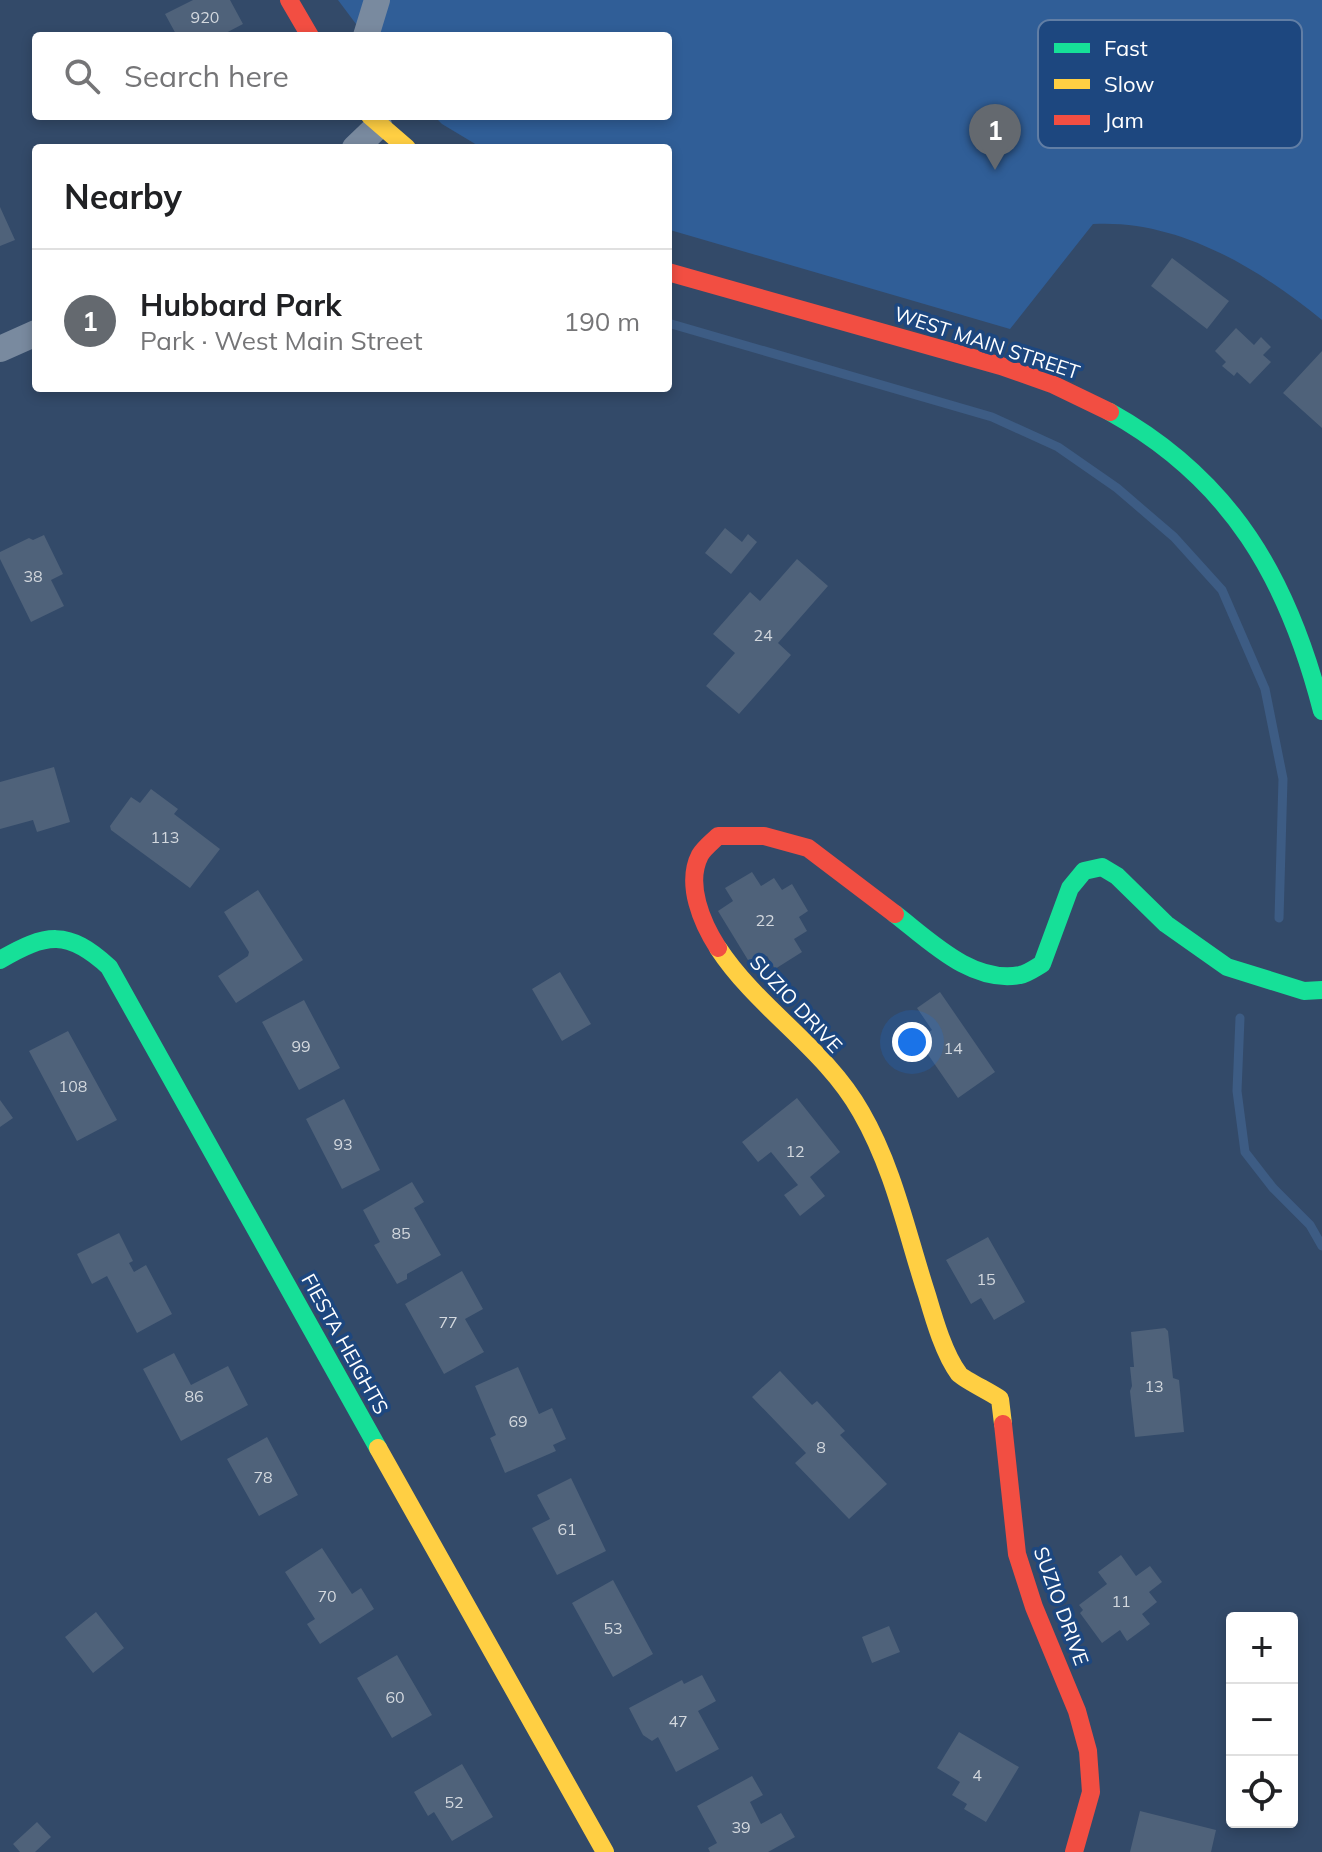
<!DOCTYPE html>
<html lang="en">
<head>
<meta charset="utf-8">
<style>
	:root { --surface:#fff; --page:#f2f2f2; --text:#202124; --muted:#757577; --line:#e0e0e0; --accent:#64696f }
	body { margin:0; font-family:Mulish,sans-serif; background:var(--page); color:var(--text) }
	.controls { position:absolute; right:24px; bottom:24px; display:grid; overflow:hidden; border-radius:8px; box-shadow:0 4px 12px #0003 }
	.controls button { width:72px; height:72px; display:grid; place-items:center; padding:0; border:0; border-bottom:2px solid var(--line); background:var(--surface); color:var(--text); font:40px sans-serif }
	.you { position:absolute; left:912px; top:1042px; width:28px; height:28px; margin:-20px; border:6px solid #fff; border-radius:50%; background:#1a73e8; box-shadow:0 0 0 12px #1a73e833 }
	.badge { display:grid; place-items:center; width:52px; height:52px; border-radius:50%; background:var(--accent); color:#fff; font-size:26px; font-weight:700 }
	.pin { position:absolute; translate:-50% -66px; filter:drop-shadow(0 2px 4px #0008) }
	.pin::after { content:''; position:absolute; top:42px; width:28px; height:24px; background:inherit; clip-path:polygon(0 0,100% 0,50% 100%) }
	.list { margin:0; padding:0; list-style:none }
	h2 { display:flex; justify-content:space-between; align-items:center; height:104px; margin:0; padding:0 32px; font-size:34px }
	h2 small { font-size:26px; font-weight:400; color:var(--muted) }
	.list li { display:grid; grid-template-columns:52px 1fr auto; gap:24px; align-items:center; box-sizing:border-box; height:144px; padding:0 32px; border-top:2px solid var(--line) }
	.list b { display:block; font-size:30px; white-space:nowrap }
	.list p { margin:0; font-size:26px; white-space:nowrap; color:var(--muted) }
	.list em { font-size:26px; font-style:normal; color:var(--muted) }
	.icon { flex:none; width:44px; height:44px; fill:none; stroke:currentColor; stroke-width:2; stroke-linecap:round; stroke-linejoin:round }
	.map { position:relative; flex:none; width:1322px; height:1852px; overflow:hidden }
	.search { position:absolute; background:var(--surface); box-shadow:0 4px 12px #0003; left:32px; top:32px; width:640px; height:88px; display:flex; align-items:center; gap:20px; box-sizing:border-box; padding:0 28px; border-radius:8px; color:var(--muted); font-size:30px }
	.panel { position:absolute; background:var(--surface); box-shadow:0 4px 12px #0003; left:32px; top:144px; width:640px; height:248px; border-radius:8px }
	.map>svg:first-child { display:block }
	.green { fill:#305e97 }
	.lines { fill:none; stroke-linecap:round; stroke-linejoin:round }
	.stream { stroke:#3d5c84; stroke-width:9 }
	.building { fill:#4f627a }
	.street { stroke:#798a9f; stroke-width:26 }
	.fast { stroke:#16e098; stroke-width:18 }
	.slow { stroke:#ffcf43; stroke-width:18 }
	.jam { stroke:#f24e42; stroke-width:18 }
	.labels { text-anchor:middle; stroke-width:7; stroke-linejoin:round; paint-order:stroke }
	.number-label { font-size:16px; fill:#d3d8de }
	.street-label { font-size:20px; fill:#fff; stroke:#1d477f }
	.key { fill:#1d477f; stroke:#617ea5; stroke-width:2 }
	.key-label { font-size:22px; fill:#fff }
</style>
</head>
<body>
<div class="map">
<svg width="1322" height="1852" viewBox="0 0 1322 1852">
	<rect width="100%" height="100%" fill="#334a69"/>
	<path class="green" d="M338,0H1322V320C1258,268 1178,219 1093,224L1010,329L670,230L668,148H482L442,124L434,116H668V36H365Z"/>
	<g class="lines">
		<path class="stream" d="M668,323L992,417L1058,447L1117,488L1174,537L1222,590L1265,689L1283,779L1279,918
			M1240,1018L1237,1091L1245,1152L1273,1188L1310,1225L1322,1246"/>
	</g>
	<path class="building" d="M193,0H230L243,24L220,36H195L193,32L185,36H177L165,14Z
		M0,207L15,240L0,246Z
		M1172,258L1229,301L1207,329L1151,286Z
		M1236,328L1254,345L1261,337L1271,347L1263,355L1271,362L1250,384L1237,372L1234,376L1222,366L1226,362L1215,351Z
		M1322,351V428L1283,393Z
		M725,528L742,542L748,534L757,542L731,574L705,553Z
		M44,535L63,574L51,580L64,606L31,622L0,559V552L29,538L33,540Z
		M797,559L828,586L778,643L791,655L739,714L706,686L735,653L713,634L750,592L760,601Z
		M54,767L70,822L37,832L33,820L0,829V782Z
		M151,789L178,809L174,814L220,849L190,888L111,830L110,826L131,797L140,803Z
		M752,872L761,886L774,878L782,890L792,884L808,911L799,917L807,931L794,939L802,952L775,969L767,956L751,965L718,911L733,901L725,888Z
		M258,890L303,960L236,1003L218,976L248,956L249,952L224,912Z
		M560,972L591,1024L562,1041L532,989Z
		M940,992L995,1072L958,1098L918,1040L932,1030L917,1008Z
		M304,1000L340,1068L299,1090L262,1022Z
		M68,1031L117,1120L77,1141L29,1051Z
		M797,1098L840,1152L810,1177L825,1196L800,1216L784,1195L798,1185L771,1152L758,1162L742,1142Z
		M344,1099L380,1170L342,1189L306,1119Z
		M0,1100L13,1118L0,1127Z
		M412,1182L424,1202L414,1208L441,1255L407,1274V1279L397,1284L374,1245L380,1242L363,1210Z
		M119,1233L133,1261L129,1263L134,1272L146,1265L172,1314L137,1333L107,1276L92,1284L77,1254Z
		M988,1237L1025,1302L994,1320L981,1298L971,1304L946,1260Z
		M462,1271L483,1309L465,1319L484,1352L444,1374L405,1304Z
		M1165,1328L1168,1331L1173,1378L1179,1380L1184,1432L1135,1437L1130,1391L1132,1386L1130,1367H1134L1131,1332Z
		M174,1353L191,1385L228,1366L248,1405L181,1441L143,1369Z
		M518,1367L539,1414L552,1408L566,1439L553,1445L556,1451L505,1473L490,1438L496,1435L475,1386Z
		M780,1371L812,1405L817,1401L845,1431L840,1435L887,1484L849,1519L795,1463L806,1453L752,1397Z
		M267,1437L298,1495L259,1516L227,1459Z
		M571,1478L606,1551L557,1575L532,1528L550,1519L537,1495Z
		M322,1548L352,1594L361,1588L374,1609L320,1644L307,1624L315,1619L285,1572Z
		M1121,1555L1136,1576L1150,1566L1162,1582L1149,1592L1157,1602L1142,1614L1150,1624L1127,1641L1120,1630L1102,1643L1080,1613L1083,1610L1079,1605L1107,1584L1098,1572Z
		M613,1580L653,1654L613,1677L572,1603Z
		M96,1612L124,1648L93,1673L65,1637Z
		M889,1626L900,1652L872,1663L862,1637Z
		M397,1655L432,1715L392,1738L357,1678Z
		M702,1675L716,1701L698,1711L719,1749L676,1772L658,1737L652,1741L643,1735L629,1708L682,1680L684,1684Z
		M959,1732L1019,1767L986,1822L964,1809L967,1804L952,1795L960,1782L937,1768Z
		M462,1764L493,1817L452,1841L434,1812L428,1816L414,1792Z
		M752,1776L763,1795L750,1802L761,1824L781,1813L795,1837L768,1852H710L708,1848L717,1843L697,1806Z
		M1140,1811L1216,1830L1211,1852H1130Z
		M37,1822L51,1837L35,1852H20L13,1844Z"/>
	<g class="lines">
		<path class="street" d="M366,36L377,0
			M355,148L379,125
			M0,349L36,333"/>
		<path class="fast" d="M1110,412C1232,480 1288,579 1322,711
			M895,914C930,941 972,984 1020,975C1027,974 1035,968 1042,964L1070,888L1084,871L1102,867L1117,876L1166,924L1227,967L1304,991L1322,990
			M0,960C46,933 68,929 109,967L378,1448"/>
		<path class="slow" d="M370,116L407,148
			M718,948C758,1009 825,1048 861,1112C894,1169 907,1234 927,1295C934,1319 944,1354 959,1374C963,1379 992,1393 1000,1399L1003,1424
			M378,1448L605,1852"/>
		<path class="jam" d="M289,0L310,36
			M668,272L1001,366L1052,384L1110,412
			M718,948C702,923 685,884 700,855C704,848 712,842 718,836H764L808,848L895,914
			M1003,1424L1017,1554L1034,1607L1077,1711L1088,1751L1091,1792L1074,1852"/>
	</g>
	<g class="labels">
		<g class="number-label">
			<text x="205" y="23">920</text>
			<text x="33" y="582">38</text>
			<text x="763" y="641">24</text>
			<text x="165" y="843">113</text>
			<text x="765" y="926">22</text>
			<text x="301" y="1052">99</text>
			<text x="953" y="1054">14</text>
			<text x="73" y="1092">108</text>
			<text x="343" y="1150">93</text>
			<text x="795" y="1157">12</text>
			<text x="401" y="1239">85</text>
			<text x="986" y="1285">15</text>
			<text x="448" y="1328">77</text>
			<text x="1154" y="1392">13</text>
			<text x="194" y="1402">86</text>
			<text x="518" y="1427">69</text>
			<text x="821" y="1453">8</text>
			<text x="263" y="1483">78</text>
			<text x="567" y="1535">61</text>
			<text x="327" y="1602">70</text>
			<text x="1121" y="1607">11</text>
			<text x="613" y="1634">53</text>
			<text x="395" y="1703">60</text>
			<text x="678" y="1727">47</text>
			<text x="977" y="1781">4</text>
			<text x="454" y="1808">52</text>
			<text x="741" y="1833">39</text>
		</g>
		<g class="street-label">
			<text transform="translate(987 343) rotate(18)" y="7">WEST MAIN STREET</text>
			<text transform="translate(796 1004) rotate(47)" y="7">SUZIO DRIVE</text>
			<text transform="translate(345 1344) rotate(61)" y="7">FIESTA HEIGHTS</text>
			<text transform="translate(1061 1606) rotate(70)" y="7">SUZIO DRIVE</text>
		</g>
	</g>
	<rect x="1038" y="20" width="264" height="128" rx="12" class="key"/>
	<rect x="1054" y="43" width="36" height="10" fill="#16e098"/>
	<rect x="1054" y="79" width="36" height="10" fill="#ffcf43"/>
	<rect x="1054" y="115" width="36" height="10" fill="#f24e42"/>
	<g class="key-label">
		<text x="1104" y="56">Fast</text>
		<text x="1104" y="92">Slow</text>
		<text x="1104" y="128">Jam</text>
	</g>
</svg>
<div class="controls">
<button>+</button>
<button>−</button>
<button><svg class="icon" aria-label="locate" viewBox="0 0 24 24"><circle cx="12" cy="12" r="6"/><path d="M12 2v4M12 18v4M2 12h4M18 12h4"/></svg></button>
</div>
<div class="you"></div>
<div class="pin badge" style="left:995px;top:170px">1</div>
<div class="search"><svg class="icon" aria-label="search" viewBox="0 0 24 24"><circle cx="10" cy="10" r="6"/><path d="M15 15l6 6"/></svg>Search here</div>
<section class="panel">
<h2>Nearby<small></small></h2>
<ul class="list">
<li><span class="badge">1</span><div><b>Hubbard Park</b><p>Park · West Main Street</p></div><em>190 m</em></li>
</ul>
</section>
</div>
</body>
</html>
